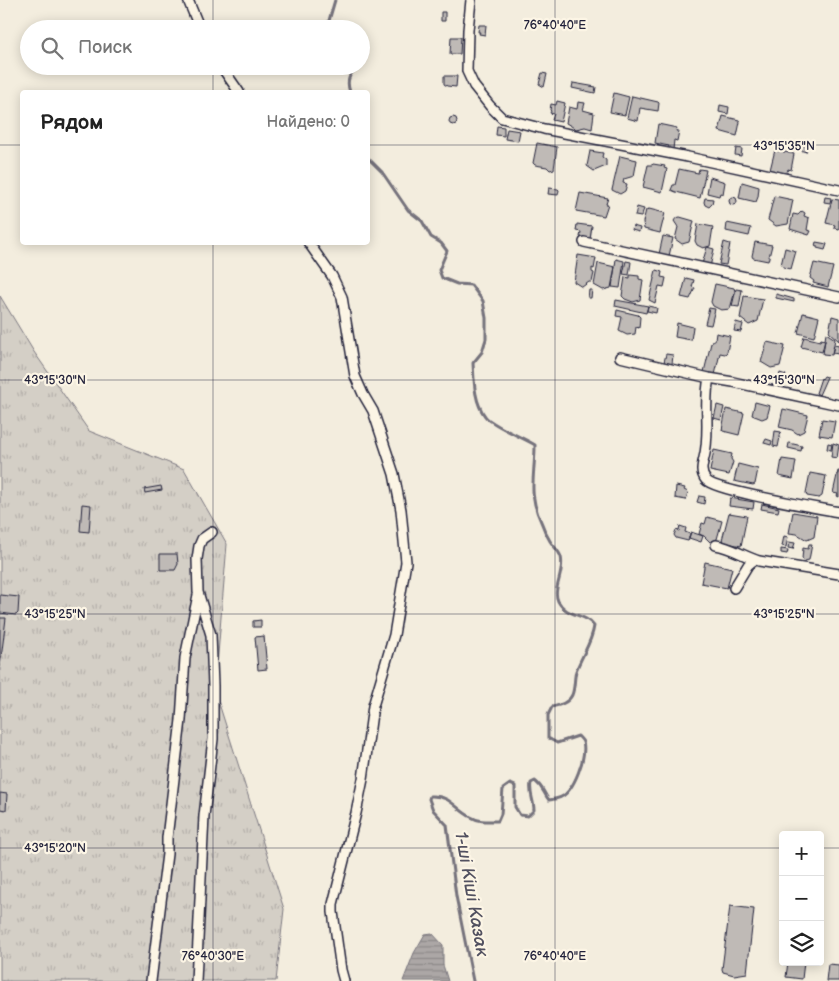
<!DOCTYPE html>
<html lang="ru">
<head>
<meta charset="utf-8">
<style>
	:root { --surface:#fff; --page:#f2f2f2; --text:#222; --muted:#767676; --line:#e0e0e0 }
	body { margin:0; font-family:"Balsamiq Sans",sans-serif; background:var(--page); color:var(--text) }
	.controls { position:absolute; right:15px; bottom:15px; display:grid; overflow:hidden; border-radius:5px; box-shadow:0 2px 12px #0003 }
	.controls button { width:45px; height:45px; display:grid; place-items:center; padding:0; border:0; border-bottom:1px solid var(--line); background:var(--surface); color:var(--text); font:25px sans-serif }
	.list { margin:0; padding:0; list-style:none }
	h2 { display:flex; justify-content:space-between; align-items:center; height:65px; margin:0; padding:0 20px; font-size:21px }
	h2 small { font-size:16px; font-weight:400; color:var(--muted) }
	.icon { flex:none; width:28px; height:28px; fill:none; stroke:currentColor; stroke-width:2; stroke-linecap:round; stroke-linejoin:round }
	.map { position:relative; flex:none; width:839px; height:981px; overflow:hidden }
	.search { position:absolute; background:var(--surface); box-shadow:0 2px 12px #0003; left:20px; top:20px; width:350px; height:55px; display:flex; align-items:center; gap:12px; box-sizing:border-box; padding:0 18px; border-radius:28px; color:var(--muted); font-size:19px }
	.panel { position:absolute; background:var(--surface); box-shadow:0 2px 12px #0003; left:20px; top:90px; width:350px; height:155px; border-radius:5px }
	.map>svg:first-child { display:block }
	.grass { fill:url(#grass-tufts); stroke:#7b7880 }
	.water { fill:url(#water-rules); stroke:#75727b }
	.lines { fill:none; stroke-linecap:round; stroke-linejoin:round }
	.stream { stroke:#75727b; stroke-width:3 }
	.building { fill:#bfbab6; stroke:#22223b }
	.street-casing { stroke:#22223b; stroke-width:12 }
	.street { stroke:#fcf5e5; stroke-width:9 }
	.ticks { fill:none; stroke:#22223b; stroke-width:1; stroke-opacity:0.45 }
	.labels { text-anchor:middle; stroke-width:4.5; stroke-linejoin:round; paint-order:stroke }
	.water-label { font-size:18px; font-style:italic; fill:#525160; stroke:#fcf5e5 }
	.ticks-label { font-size:12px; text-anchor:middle; fill:#22223b; stroke:#fcf5e5; stroke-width:4.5; stroke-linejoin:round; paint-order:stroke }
</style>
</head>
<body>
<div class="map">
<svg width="839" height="981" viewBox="0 0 839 981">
	<defs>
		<pattern id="grass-tufts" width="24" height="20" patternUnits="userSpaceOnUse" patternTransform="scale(1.25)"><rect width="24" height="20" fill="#d4cfc6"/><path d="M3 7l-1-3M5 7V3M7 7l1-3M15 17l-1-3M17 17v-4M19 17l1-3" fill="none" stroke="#b6b1ab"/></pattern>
		<pattern id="water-rules" width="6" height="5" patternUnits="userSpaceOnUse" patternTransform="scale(1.25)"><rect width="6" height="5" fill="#aca7a6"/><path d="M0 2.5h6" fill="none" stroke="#8c8888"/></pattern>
	</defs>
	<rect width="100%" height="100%" fill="#f3edde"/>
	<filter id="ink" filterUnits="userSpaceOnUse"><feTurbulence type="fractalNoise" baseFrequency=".02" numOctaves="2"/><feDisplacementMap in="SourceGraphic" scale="10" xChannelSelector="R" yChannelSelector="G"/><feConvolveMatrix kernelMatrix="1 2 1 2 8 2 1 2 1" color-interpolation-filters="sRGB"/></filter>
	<g filter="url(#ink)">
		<path class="grass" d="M0,296L34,352L89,431L184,469L227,544L215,691L284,909L276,981H0Z"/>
		<path class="water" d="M432,933L443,945V965L448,981H403L414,953L425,934Z"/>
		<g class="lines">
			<path class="stream" d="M331,29L328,24L335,0
				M350,92C346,81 349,75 357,66
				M368,158L382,172L408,210L422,221L431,237L441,243L447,251L439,270L442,278L457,284L471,285L483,301L486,318V339L482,352L473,363C474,380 474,402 485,416C491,425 524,438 535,445C535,477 527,493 542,524C544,530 547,536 550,541C553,546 559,551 561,557C565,573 552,589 558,601C567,618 584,612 594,626C592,642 582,655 576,671C574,678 575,688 572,695C568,703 560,705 552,707L548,715V738L557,743L578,736C580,738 582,740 583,742C587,756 574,791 561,797C558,799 553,799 549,800C543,793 544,788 535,781L531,783C529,793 534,801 534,810L528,816L520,815L515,807V786L510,784L503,789L501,814L498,821C488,821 479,822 471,817C455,809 451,795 430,796L429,799L433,810L447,825L456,896L473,981"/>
		</g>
		<path class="building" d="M441,12H445V21H441Z
			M479,25H486L485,35L479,34L480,32H478Z
			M451,37H461L460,54H450Z
			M542,73L547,74L544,87L539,84Z
			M444,76H457L456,87L447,86L444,84Z
			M573,83L596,87L595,93L572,88Z
			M614,93L629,97L625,115L610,112Z
			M632,96L658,102L659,103L658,111L640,108L638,121L627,118Z
			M557,101L565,103L561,122L552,120L554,114L550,113L551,111L550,110L551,104L556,105Z
			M578,102L585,103L583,110L594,113L592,129L585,127L576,129L566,123L569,107L577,109Z
			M720,105L729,107L728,114L719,112Z
			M723,116L739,120L740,122L737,136L719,131Z
			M449 121a4 4 0 1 1 8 0a4 4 0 1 1-8 0Z
			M658,124L677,128L676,131H679L677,141L674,140L673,150L668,149L669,146L655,143Z
			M497,126L504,127V136L496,135Z
			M507,129L520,131L518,141L505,139Z
			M537,143L557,147L554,169L550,170L547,167L535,165L533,163Z
			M802,145L807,147L806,152L800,150Z
			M736,148L742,149L741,156L735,155Z
			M775,150L794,154L791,170L788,169L787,173L778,175L770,170Z
			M590,151L603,153L602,157L606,160V166L594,171L587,166Z
			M620,156L637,160L634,176L624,179L623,183L627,184L625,191L620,194L612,190Z
			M653,164L665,166L664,168L667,169L662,192L643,187L648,165H652Z
			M679,169L698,173L699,169L706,170L700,198L676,192L671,190L673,185H675Z
			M710,177L725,182L723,194L720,193L719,196L707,193Z
			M742,182L759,187L758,197L756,202L739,198Z
			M549,188L558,189L559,190L558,195L548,194Z
			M580,193L608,198L606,204H608L604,216L576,211Z
			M774,196L793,200L788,224L776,226L768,220Z
			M729 201a4 4 0 1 1 8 0a4 4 0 1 1-8 0Z
			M825,197L831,198L830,203L824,202Z
			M705,198L713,199L712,204L709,207L705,205L704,202Z
			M832,199L839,200V229L834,228L835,225L826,223Z
			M637,207L644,209L641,217L635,216Z
			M649,209L665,213L660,233L644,229L643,222L646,210Z
			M802,211L805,213L804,216L809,218L807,230L811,231L809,235L790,229L793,214L798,215Z
			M680,217L694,221L689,242L682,244L675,239L678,227L674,221L676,218Z
			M727,223L751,228L749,236L726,231Z
			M577,224L592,226L590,239L580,237L581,232L576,231Z
			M698,224L713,227L710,246L703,248L697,245L695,241Z
			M633,226L640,228L639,232L632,230Z
			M663,236L673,238L669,256L659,254Z
			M724,242L730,244L726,265L719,264Z
			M755,242L772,245L768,261L753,258L752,256Z
			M816,242L827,244L825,250L817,248V246H815Z
			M707,247L714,249L710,267L702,264Z
			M785,248L796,251L791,269L783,267L781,265Z
			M578,255L596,258L594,269L592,268V272L594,273L592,282H589L582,287L574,282Z
			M616,259L624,261L620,288L612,287Z
			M626,261L631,262L629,275L623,274Z
			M598,263L615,267L611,288L603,290L594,285Z
			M814,263L833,267L828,287L813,283L814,281L810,278Z
			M656,270L662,272L661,277L666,278L664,287L659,286L655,303L649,300Z
			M630,275L639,276V279L643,280L640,300L633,302L625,299L622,296L625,277L630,278Z
			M686,278L694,280L692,287L695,288L690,299L681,297Z
			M715,284L734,288L735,291L730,309L721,310L713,306L711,302Z
			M736,289L742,290L739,307L732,306Z
			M589,290H592L591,298H588Z
			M776,294L794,299V302L776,298Z
			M744,296L763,299L758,321L749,325L740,318Z
			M616,300L648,306L646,313L615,306Z
			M648,306L657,308L656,313L647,311Z
			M709,308L715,309L711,325L705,324Z
			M617,310L638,315L640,317L639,328L636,327L635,334L627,335L619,331L622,317L616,316Z
			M803,313L819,317L814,337L798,333Z
			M832,316L839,318V341L829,332Z
			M736,322L743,324L741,332L734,331Z
			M677,323L693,327L691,340L675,337Z
			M716,333L730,336L727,352L725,354L720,353L715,375L704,372L711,343H712L713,340H715Z
			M826,333L835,339L832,355L823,354Z
			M804,337L820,341L821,339L825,340L822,352L801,347Z
			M767,342L785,346L780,366L771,368L761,362Z
			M834,345L839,346V354L832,353Z
			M666,354L673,355L672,364L664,362Z
			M780,373L786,375L783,388L777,386Z
			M824,376L827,377L819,395L816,393L821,378L822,379Z
			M755,402L770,406L767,417L762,419L752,415Z
			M717,405L724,407L721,420L714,418Z
			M726,409L744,413L739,435L723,431L722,430Z
			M783,409L808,415L804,431L798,434L792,430L779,427Z
			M822,419L835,421L832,437L819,435Z
			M775,431L781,432L778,447L773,446Z
			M766,439L772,441L771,445L764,443Z
			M789,443L802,446L801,451L788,448Z
			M828,443L832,444L831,450L827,449Z
			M833,443L839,445L837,458L831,457Z
			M714,450L732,454L731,459L733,462L729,475L710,471Z
			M782,459L796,461L793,479L779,476Z
			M738,464L758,469L755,484L753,485L734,481Z
			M838,471H839V497L837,496L838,494L833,493Z
			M810,473L826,476L822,496L819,498L807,496L806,493Z
			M161,486L162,490L145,493L144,489Z
			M676,486L685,488L684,490L688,492L686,500L675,498Z
			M699,496L705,497L704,504L697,502Z
			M730,498L754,502L753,509L729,506Z
			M82,504L91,505L89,532L80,531Z
			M762,504L779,508L778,512L761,509Z
			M793,512L817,516L814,537L807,540L797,534L789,533Z
			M729,513L747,516L741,546L723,542V540H722Z
			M707,517L722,521L717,539L710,542L704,536L699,534L702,523L705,524Z
			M680,526L686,528L685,532L690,534L688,541L676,538L674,535L676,530L679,531Z
			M691,532L703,536L701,542L689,538Z
			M784,536L788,537L786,547L782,546Z
			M789,542L795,543L793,549L788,548Z
			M809,544H812L809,560L805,561L802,559L803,548L808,549Z
			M781,549L788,550L787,554L781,553Z
			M160,554H177L178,564L175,570H160Z
			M705,562L732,568L727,588L701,583Z
			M0,595L19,597L18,613L16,615L0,613Z
			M0,618H6L0,667Z
			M261,620V627H253V621Z
			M264,636L267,669L258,670L255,637Z
			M0,793L7,794L6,810L0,809Z
			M730,906L754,909L747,973L734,975L723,972L722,969Z
			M788,962H804L802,979L786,977Z
			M828,964L839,965V981H826Z"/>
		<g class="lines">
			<g class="street-casing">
				<path id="street" d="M188,0L200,29
					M471,0L468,30L467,71L474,86L490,106L502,118L544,129L688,157L839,190
					M221,66L239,92
					M308,242L332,276L342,297L355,376L363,394L373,411L394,474L401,510L406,562L394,635L373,706L363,779L356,813L333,904V912L341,970L344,981
					M584,242L839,297
					M620,357L709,378L733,382L839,405
					M709,378C703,405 711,431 704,458C702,466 700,473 706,480C715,491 819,508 839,512
					M716,545C731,547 745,557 759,561L839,574
					M734,588L748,565L754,560
					M151,981L167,854V838L181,720L185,658L198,595
					M196,981L204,816L213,739V686L211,635L198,592L197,559L199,546L202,539L212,532"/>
			</g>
			<use href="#street" class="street"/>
		</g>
	</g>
	<path class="ticks" d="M213,0V29M555,0V981M213,66V92M0,145H22M368,145H839M213,242V981M0,380H839M0,614H839M0,848H783M820,848H839"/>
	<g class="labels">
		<g class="water-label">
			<text transform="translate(472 894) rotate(80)" y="6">1-ші Кіші Казак</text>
		</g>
	</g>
	<g class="ticks-label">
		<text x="555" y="29">76°40'40"E</text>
		<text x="784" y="150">43°15'35"N</text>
		<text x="55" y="384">43°15'30"N</text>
		<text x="784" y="384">43°15'30"N</text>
		<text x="55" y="618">43°15'25"N</text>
		<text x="784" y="618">43°15'25"N</text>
		<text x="55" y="852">43°15'20"N</text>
		<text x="213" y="960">76°40'30"E</text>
		<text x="555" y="960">76°40'40"E</text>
	</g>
</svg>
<div class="controls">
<button>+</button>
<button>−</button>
<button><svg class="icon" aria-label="layers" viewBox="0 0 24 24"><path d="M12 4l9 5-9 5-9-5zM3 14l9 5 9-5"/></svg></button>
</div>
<div class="search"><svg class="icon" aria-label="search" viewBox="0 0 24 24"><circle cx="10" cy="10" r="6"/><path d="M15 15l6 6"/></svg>Поиск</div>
<section class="panel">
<h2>Рядом<small>Найдено: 0</small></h2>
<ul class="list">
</ul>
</section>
</div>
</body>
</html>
